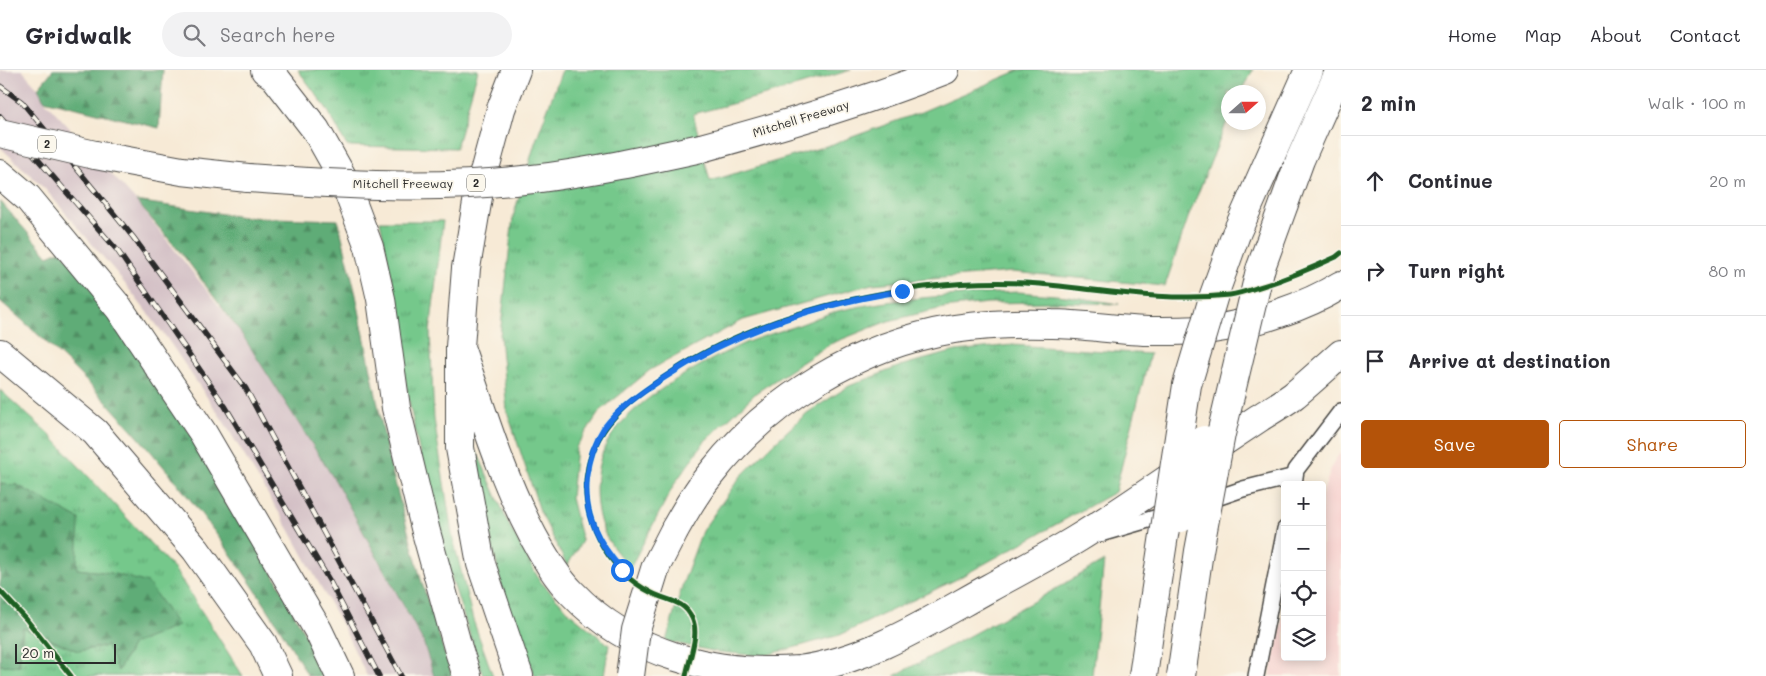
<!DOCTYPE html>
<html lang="en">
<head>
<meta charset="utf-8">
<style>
	:root { --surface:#fff; --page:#f2f2f3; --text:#2b2b33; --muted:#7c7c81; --line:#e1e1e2; --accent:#b45309 }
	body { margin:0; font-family:Mali,sans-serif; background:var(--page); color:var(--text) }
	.controls { position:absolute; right:15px; bottom:15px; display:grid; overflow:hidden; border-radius:5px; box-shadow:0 2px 12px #0003 }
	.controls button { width:45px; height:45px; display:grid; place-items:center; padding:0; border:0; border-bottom:1px solid var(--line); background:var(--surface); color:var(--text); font:25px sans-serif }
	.compass { position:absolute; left:1221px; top:15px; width:45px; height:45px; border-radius:50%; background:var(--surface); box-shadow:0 2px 12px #0003; rotate:69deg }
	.scale { position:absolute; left:15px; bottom:12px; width:101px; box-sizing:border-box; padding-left:5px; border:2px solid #2b2b2b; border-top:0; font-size:14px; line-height:18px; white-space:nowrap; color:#2b2b2b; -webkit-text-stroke:4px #fbf7ec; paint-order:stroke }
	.stop { position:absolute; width:15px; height:15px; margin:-11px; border:4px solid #1a73e8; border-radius:50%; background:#fff }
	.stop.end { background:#1a73e8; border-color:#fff; box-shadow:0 1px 5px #0008 }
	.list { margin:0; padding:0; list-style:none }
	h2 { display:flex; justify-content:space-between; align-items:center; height:65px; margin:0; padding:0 20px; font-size:21px }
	h2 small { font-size:16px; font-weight:400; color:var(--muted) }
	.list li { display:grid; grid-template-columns:32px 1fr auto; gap:15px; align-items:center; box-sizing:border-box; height:90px; padding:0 20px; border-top:1px solid var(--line) }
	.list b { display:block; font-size:19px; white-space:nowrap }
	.list em { font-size:16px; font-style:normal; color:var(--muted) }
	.actions { display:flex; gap:10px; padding:15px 20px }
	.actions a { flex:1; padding:11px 0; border:1px solid var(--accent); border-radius:5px; text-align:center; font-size:18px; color:var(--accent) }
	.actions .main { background:var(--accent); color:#fff }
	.icon { flex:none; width:28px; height:28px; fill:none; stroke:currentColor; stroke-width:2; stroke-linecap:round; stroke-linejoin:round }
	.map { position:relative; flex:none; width:1341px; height:606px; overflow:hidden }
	header { display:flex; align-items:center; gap:30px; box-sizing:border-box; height:70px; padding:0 25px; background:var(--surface); border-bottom:1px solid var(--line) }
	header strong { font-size:24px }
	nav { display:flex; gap:28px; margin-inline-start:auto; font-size:18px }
	.search { width:350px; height:45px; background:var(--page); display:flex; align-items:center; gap:12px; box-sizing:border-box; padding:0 18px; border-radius:28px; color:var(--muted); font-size:19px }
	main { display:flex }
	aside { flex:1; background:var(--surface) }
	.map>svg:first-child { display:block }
	.built { fill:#f7d0ce }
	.railway { fill:#d2bec4 }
	.grass { fill:url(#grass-tufts); stroke:#507a5b }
	.forest { fill:url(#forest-firs); stroke:#456c51 }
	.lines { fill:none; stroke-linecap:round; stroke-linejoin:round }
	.service-casing { stroke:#4a4845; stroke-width:18 }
	.motorway-casing { stroke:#4a4845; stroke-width:30 }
	.service { stroke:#fff; stroke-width:15 }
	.motorway { stroke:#fff; stroke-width:28 }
	.rail-casing { stroke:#2b2b2b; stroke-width:5.5 }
	.rail { stroke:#fbf7ec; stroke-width:4; stroke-dasharray:11; stroke-linecap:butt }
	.motorway-bridge-casing { stroke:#4a4845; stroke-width:30; stroke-linecap:butt }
	.motorway-bridge { stroke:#fff; stroke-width:28 }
	.cycleway-casing { stroke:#fbf7ec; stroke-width:8 }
	.cycleway { stroke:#1b5e20; stroke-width:5 }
	.route { stroke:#1a73e8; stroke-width:6 }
	.labels { text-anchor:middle; stroke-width:4; stroke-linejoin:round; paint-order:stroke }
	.shield { fill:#fbf7ec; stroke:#696865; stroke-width:1 }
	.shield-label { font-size:11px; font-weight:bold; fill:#2b2b2b }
	.street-label { font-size:12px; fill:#2b2b2b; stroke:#fbf7ec }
</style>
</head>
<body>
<header>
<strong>Gridwalk</strong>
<div class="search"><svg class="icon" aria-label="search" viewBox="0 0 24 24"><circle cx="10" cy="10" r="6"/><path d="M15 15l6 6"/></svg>Search here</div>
<nav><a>Home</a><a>Map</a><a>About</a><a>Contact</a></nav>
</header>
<main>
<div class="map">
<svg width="1341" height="606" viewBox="0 0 1341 606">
	<defs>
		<pattern id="grass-tufts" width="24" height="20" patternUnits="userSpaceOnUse" patternTransform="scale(1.25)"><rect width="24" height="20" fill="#74c88b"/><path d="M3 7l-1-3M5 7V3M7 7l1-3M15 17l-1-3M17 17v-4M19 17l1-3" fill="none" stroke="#5fa372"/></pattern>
		<pattern id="forest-firs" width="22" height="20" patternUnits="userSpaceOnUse" patternTransform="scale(1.25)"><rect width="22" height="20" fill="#5fac77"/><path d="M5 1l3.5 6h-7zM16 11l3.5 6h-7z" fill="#4f8c62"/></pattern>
	</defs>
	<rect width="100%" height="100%" fill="#fbf7ec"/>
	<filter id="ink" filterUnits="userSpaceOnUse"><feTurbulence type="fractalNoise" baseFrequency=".02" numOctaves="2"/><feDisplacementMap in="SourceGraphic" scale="10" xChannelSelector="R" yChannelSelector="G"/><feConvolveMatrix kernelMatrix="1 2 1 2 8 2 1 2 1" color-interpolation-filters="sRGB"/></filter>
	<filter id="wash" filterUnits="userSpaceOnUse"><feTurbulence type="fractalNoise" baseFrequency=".0096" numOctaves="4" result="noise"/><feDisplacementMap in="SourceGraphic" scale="20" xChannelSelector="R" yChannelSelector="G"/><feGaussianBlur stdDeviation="1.12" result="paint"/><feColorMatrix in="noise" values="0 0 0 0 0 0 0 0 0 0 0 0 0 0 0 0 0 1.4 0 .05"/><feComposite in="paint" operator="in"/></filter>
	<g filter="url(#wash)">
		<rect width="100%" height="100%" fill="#f7ead6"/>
		<path class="built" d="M1341,381V606H1270L1285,539V587H1322V425L1333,393Z"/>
		<path class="railway" d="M0,0H22L38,18L44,30L136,131L243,266L336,412L423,571L434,606H367L343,557L289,459L222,349L166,267L115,201L45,119L0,77Z"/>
		<path class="grass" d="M298,0H478L456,78L347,76L327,39Z
			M562,0H851L777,22L693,44L710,111L833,74L921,42L1020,0H1253L1240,22H1228V49L1188,148L1165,216L1012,202L872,214L743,250L650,300L600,341L576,377L571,428L582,471L567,496L540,441L507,341L500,266L513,147L535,73Z
			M380,151H443L430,262L434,349L452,464L473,550L493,606H483L436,460L409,332L403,297L399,244Z
			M1018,222L1067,226L1119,234L1048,232L987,233L943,238L888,251L830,274L757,322L705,371L675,413L630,498C623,489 613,479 607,468C594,444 593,409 602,384C619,335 700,294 745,273C762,266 781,261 799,255C813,250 827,243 842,240C900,227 959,225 1018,222Z
			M1012,275L1150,284L1115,422L955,510L840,565L763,586L717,582L666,571L683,513L702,461L740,407L772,375L807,343L849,316L903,295L956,281Z
			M0,320L49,364L175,500L243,606H0V595L19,596L23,558L78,581L107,576L111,503L77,499L17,415L0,414Z
			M477,382L510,457L540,511L570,543L609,575L604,606H535L504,527L485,443Z
			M1104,491L1092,606H894L1036,530Z"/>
		<path class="forest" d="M53,0H163L159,58L44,30L38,18Z
			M0,131L48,186L61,180L95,221L233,427L327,606H308C230,467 122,334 0,231Z
			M136,131L243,147L338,150L356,225L389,390L422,513L452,606H434L423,571L336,412L243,266L186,189Z
			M0,414L17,415L79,449L77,499L111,503L148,513L178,556L133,574L118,601L107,576L78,581L23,558L19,596L0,595Z"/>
	</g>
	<g filter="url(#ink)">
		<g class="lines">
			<g class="service-casing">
				<path id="service" d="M1294,414L1296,400L1341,341
					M1205,432L1243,419L1295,406
					M1100,464L1172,443
					M1256,606L1285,459"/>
			</g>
			<g class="motorway-casing">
				<path id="motorway" d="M265,0L274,6L316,60L343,108L369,177L381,229L396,338L426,462L458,578L467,606
					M516,0L501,39L479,121L466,198L460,277V378L481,494L519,606
					M701,78C784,55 865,32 945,0
					M95,85L182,101L248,108
					M0,104L28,128L119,238L203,363L318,560L340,606
					M1236,164L1309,0
					M1260,200L1300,90L1340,0
					M460,277C482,340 501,406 533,466C544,486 556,507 572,523C631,585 715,606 799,600C868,591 929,551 989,518C1018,502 1047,487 1075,470C1113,447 1150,421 1187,396C1211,380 1235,364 1259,348C1270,341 1282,334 1293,326C1309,313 1325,298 1341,284
					M0,283L95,362L196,480L263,574L278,606
					M675,459C686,440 696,421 710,405C769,329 858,275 954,259C986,254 1019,253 1052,254C1085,254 1119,261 1153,261C1173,261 1194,261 1213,259C1256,253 1305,237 1341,215
					M1143,606L1151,550"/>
			</g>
			<use href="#service" class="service"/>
			<use href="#motorway" class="motorway"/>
			<g class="rail-casing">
				<path id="rail" d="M0,16L22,32L133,167L246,319L401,606
					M0,46L117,180L225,336L329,510L379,606"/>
			</g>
			<use href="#rail" class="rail"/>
			<g class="motorway-bridge-casing">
				<path id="motorway-bridge" d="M0,63L95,85
					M248,108C343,115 438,120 533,109C590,102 646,90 701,78
					M1181,448L1204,370
					M1151,550L1187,315L1214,225L1236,164
					M630,606L636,560L656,496L675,459
					M1181,606L1199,481L1221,364L1260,200"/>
			</g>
			<use href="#motorway-bridge" class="motorway-bridge"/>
			<g class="cycleway-casing">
				<path id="cycleway" d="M0,521L26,549L71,606
					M686,606C689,589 700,564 692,548C684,530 667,531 652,523C607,501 578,446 588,397C598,351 635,326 672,302C771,237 922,205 1040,214C1104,220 1165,232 1230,225C1238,224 1247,221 1256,218C1284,210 1310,199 1336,187L1341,183"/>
			</g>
			<use href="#cycleway" class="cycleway"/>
		</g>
	</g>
	<g class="lines" filter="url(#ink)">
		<path class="route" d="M622,500C598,473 583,445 587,408C589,391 594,373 604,358C619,338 641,323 662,309C734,261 817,234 902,221"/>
	</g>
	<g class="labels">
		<g class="shield">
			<rect x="38" y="65.5" width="18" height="17" rx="4"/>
			<rect x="467" y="104.5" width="18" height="17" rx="4"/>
		</g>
		<g class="shield-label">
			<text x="47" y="78">2</text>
			<text x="476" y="117">2</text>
		</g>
		<g class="street-label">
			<text transform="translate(801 49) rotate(-17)" y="4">Mitchell Freeway</text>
			<text x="403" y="118">Mitchell Freeway</text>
		</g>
	</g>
</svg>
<div class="controls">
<button>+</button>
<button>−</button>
<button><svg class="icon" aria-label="locate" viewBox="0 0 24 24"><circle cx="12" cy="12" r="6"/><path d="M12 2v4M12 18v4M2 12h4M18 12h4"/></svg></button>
<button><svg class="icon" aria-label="layers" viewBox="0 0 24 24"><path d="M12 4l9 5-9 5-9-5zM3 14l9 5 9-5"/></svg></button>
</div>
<svg class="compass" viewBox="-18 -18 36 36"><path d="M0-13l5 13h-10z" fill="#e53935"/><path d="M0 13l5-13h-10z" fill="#7c7c81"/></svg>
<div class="scale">20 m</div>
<div class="stop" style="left:622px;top:500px"></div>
<div class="stop end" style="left:902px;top:221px"></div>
</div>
<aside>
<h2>2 min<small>Walk · 100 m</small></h2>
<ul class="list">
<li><svg class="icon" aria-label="ahead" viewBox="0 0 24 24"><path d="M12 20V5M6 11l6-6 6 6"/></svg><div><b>Continue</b></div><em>20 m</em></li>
<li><svg class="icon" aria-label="right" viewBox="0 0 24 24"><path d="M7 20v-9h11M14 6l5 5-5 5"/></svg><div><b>Turn right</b></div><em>80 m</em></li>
<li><svg class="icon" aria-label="arrive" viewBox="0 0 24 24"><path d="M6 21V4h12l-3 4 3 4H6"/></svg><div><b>Arrive at destination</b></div></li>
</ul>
<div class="actions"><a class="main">Save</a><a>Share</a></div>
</aside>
</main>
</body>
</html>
